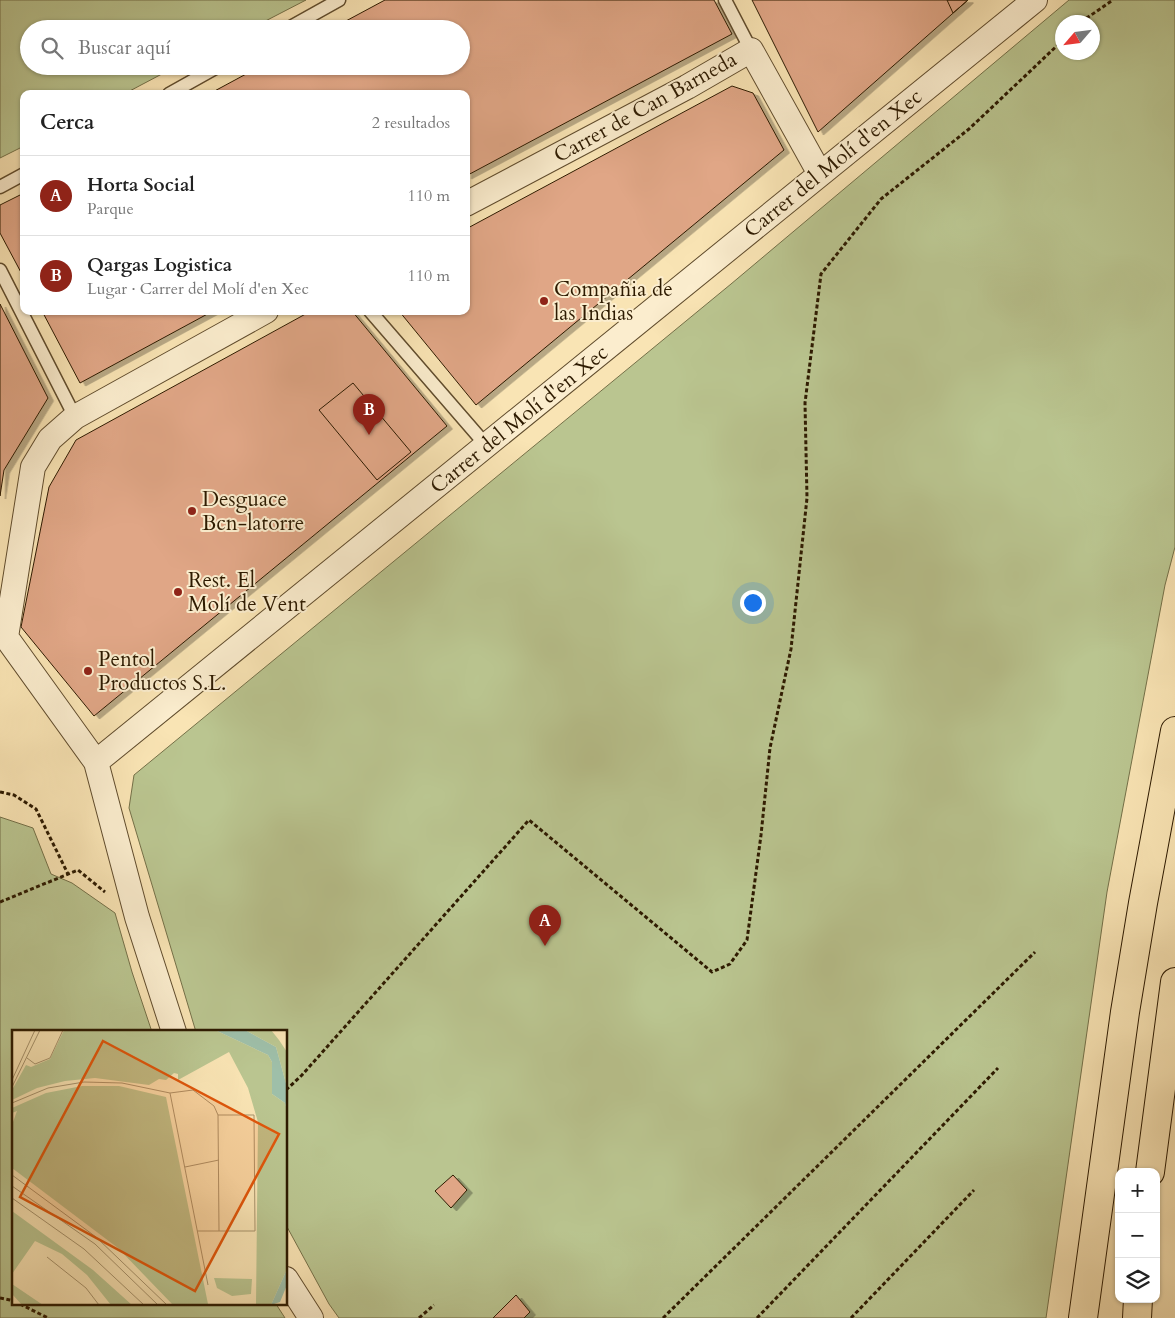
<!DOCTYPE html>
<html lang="es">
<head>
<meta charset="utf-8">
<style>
	:root { --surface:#fff; --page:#f6f6f6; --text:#222; --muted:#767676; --line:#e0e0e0; --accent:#8f2418 }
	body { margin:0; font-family:Cardo,serif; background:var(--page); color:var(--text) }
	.controls { position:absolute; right:15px; bottom:15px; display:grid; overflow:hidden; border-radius:10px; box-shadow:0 1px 4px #0004 }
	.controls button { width:45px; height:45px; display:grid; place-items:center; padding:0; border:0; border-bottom:1px solid var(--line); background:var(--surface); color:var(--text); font:25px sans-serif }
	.compass { position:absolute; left:1055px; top:15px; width:45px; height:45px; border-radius:50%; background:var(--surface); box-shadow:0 1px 4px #0004; rotate:242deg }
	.you { position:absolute; left:752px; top:602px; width:18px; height:18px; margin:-12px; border:4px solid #fff; border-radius:50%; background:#1a73e8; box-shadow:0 0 0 8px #1a73e833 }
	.badge { display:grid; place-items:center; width:32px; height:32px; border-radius:50%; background:var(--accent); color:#fff; font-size:16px; font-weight:700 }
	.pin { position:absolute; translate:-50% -41px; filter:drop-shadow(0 1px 2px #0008) }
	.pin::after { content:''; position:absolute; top:26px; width:18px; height:15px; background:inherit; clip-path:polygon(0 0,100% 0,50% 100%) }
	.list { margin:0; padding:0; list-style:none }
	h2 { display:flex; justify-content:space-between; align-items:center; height:65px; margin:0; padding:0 20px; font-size:21px }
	h2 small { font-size:16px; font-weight:400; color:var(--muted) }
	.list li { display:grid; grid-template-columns:32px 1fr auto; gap:15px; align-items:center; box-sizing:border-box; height:80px; padding:0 20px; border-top:1px solid var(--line) }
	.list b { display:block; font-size:19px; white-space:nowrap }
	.list p { margin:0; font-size:16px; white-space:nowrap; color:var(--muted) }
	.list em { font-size:16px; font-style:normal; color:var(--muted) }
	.icon { flex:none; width:28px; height:28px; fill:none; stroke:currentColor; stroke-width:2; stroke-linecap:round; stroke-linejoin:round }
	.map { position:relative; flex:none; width:1175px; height:1318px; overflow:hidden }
	.search { position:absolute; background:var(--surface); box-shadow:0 1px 4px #0004; left:20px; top:20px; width:450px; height:55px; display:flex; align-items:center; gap:12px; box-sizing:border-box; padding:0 18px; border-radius:28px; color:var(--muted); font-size:19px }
	.panel { position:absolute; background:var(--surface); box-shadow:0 1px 4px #0004; left:20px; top:90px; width:450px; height:225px; border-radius:10px }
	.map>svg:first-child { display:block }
	.green { fill:#bac590; stroke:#747048; fill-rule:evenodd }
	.building { fill:#e0a686; stroke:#2d1a00; filter:url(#shadow) }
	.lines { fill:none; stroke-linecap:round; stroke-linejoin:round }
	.lane-casing { stroke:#604c2d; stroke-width:15 }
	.street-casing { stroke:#604c2d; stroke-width:26 }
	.primary-casing { stroke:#2d1a00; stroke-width:30 }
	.highway-casing { stroke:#2d1a00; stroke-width:30 }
	.path { stroke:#2d1a00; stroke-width:3; stroke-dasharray:4 2.5; stroke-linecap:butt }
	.lane { stroke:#fbedce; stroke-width:12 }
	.street { stroke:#fbedce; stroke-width:24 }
	.primary { stroke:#f9e4b4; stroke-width:28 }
	.highway { stroke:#f9e4b4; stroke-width:28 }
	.poi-dot { fill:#8f2418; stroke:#fbedce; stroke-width:2 }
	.labels { text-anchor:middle; stroke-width:4; stroke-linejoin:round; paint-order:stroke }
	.street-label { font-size:21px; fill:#2d1a00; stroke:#fbedce }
	.poi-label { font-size:21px; fill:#2d1a00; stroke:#fbedce; text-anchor:start }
	.inset-road { fill:none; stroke:#a7936c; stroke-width:1 }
	.view { fill:#df560b; fill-opacity:0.15; stroke:#df560b; stroke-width:2.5 }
	.inset-edge { fill:none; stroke:#2d1a00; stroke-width:2.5 }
</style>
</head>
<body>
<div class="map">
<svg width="1175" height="1318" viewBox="0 0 1175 1318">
	<defs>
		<filter id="shadow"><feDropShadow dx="5.5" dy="3" stdDeviation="0" flood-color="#0004"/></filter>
	</defs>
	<rect width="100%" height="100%" fill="#f9e4b4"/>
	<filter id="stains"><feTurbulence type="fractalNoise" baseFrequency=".004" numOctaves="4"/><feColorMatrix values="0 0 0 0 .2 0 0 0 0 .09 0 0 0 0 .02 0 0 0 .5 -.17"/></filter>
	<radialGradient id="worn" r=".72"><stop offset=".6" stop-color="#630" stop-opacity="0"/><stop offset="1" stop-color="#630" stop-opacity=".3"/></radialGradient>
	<path class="green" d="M0,0H306L250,29H29V66H177L124,94H24V146L0,158Z
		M1069,0H1175V547L1165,585L1107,892L1046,1318H339L329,1304L286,1225V1032H196L129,808L134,775L731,284ZM1062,22H1092V52H1062Z
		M0,817L33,828L51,874L72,883L115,913L132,972L152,1032H14V1304H276L285,1318H0Z"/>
	<path class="building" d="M385,0H714L732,34L466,176V94H209L261,66H461V29H331Z
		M752,0H968L818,132Z
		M947,0H968L953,13Z
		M732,86L753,93L784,150L476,405L399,311H466V229Z
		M24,193V278L0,233V205Z
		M0,304L48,398L4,470L0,496Z
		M42,311H213L80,383Z
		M311,311H352L447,426L94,716L21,627L49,487L76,440Z
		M353,383L411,452L377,480L319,410Z
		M453,1175L467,1190L451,1208L435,1191Z
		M516,1295L530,1312L524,1318H493Z"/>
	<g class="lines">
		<g class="lane-casing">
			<path id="lane" d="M725,0L751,50
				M287,29L339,0
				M169,94L219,66
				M0,187L24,174
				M0,270L75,417
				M370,311L486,445"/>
		</g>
		<g class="street-casing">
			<path id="street" d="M466,204L687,87L751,50L820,174
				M96,762L1035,0
				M174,1032L137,917L96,762L6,637L33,467L50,439L75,417L266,311
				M286,1279L311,1318"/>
		</g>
		<g class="primary-casing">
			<path id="primary" d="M1083,1318L1125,1012L1143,903L1175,731"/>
		</g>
		<g class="highway-casing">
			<path id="highway" d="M1150,1172L1175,982
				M1137,1318L1138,1299"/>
		</g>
		<path class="path" d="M1081,22L1113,0
			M0,792L14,795L36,809L68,874
			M0,902L78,870L105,892
			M286,1090L302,1075L529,820L712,972L730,964L747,940L761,835L770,748L791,649L807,498L805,403L821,274L881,199L969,129L1062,41
			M0,1298L10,1300L14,1301
			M20,1304L48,1318
			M419,1318L434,1305
			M663,1318L1035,952
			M757,1318L998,1068
			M851,1318L974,1190"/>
		<use href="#lane" class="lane"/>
		<use href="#street" class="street"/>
		<use href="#primary" class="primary"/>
		<use href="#highway" class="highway"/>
	</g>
	<g class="poi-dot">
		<circle cx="544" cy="301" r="5"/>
		<circle cx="192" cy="511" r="5"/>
		<circle cx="178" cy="592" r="5"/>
		<circle cx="88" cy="671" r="5"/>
	</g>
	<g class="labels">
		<g class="street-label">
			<text transform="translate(645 107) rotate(-29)" y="7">Carrer de Can Barneda</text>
			<text transform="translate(833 163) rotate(-39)" y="7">Carrer del Molí d'en Xec</text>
			<text transform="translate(519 419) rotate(-39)" y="7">Carrer del Molí d'en Xec</text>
		</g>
		<g class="poi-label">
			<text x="554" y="296">Compañia de<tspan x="554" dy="24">las Indias</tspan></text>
			<text x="202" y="506">Desguace<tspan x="202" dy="24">Bcn-latorre</tspan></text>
			<text x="188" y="587">Rest. El<tspan x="188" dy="24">Molí de Vent</tspan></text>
			<text x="98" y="666">Pentol<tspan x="98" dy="24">Productos S.L.</tspan></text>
		</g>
	</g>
	<g transform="translate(12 1030)">
		<rect width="275" height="275" fill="#f9e4b4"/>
		<path d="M52,0H203L256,25L260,32V64L273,73L275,80V239L259,275L244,274L246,92L236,58L217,22L166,50V44L162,43L154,50L147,49L137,55L83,48L53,51L25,58L0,70V60L14,35L19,37L38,29ZM233,0H259L267,10L275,22V57L264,17ZM70,56H107L154,67L196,274L239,275H161L106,218L0,138V89L1,92L5,81L0,83V78L34,63ZM0,181L81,240L120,275H99L75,245L50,224L23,211L0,244ZM202,248L240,249L239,264L220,266L205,258ZM0,254L31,275H10L0,264Z" fill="#bac590"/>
		<path d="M203,0H233L264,17L275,57V80L273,73L260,64V32L256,25ZM275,239V255L268,272L259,275Z" fill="#9ebfa9"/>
		<path class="inset-road" d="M15,28L23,34L38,28L51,0M0,50L23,0M0,57L28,0M158,63L196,255M0,73L36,58L72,52L110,53L158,63L181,60L202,76L206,85L207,201H185M206,85H242L243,201H207M173,137L207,130M0,145L84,207L155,275M0,156L83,214L146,275M0,168L72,219L132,275M35,227L74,258L87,275"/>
		<path class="view" d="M91,11L267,104L183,261L8,167Z"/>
		<rect width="275" height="275" class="inset-edge"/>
	</g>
	<rect width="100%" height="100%" filter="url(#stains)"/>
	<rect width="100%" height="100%" fill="url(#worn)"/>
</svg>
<div class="controls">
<button>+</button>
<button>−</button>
<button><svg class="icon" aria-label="layers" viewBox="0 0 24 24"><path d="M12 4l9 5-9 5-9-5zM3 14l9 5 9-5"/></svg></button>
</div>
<svg class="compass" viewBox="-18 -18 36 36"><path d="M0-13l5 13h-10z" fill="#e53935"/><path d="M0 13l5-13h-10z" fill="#767676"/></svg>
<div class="you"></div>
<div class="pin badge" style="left:545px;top:946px">A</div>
<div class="pin badge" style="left:369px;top:435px">B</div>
<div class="search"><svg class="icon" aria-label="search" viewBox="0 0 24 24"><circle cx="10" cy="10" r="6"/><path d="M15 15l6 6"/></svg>Buscar aquí</div>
<section class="panel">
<h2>Cerca<small>2 resultados</small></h2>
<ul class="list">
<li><span class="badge">A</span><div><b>Horta Social</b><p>Parque</p></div><em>110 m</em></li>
<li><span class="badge">B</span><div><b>Qargas Logistica</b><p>Lugar · Carrer del Molí d'en Xec</p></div><em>110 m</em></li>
</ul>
</section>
</div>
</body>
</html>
